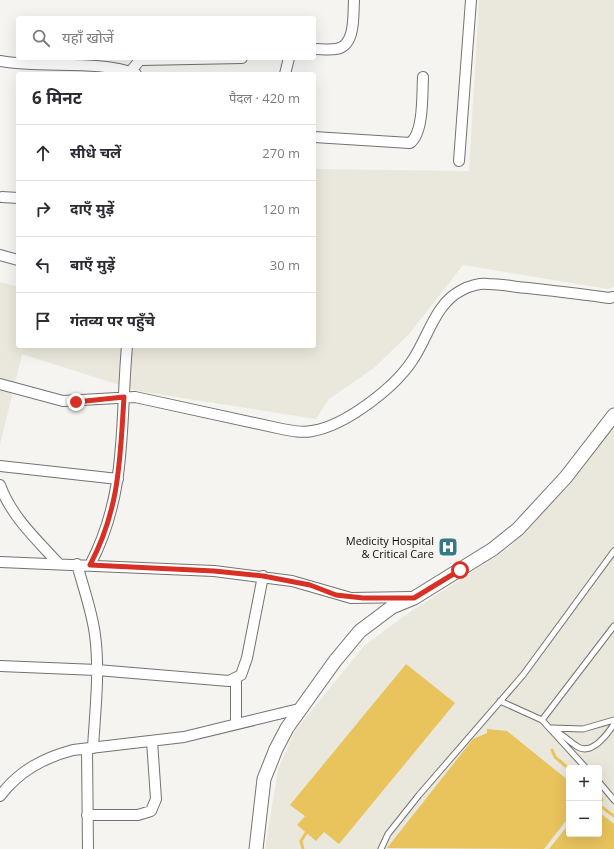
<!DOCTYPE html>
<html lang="hi">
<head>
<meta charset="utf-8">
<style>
	:root { --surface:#fff; --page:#f2f2f3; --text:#2b2b33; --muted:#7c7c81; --line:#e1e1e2 }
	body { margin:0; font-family:"Open Sans","Noto Sans Devanagari",sans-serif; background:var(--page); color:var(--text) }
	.controls { position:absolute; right:12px; bottom:12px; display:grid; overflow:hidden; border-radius:4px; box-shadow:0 4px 16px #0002 }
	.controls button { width:36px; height:36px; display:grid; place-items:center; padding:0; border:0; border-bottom:1px solid var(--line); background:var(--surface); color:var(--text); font:20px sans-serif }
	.stop { position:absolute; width:12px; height:12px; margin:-9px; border:3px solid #d93025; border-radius:50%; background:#fff }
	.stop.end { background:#d93025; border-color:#fff; box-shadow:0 1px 4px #0008 }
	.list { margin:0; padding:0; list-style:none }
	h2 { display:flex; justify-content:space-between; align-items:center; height:52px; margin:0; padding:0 16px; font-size:17px }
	h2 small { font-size:13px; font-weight:400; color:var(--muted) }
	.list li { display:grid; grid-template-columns:26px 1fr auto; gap:12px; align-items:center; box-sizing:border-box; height:56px; padding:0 16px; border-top:1px solid var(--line) }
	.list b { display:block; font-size:15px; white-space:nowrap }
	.list em { font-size:13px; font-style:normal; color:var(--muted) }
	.icon { flex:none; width:22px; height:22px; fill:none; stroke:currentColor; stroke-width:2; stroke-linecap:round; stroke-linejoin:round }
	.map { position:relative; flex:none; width:614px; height:849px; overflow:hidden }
	.search { position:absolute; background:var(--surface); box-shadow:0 4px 16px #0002; left:16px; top:16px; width:300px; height:44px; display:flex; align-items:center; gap:10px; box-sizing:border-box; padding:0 14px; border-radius:4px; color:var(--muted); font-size:15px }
	.panel { position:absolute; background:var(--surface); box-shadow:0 4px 16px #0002; left:16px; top:72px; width:300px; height:276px; border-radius:4px }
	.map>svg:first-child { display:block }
	.built { fill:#eae7dc; fill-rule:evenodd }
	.water { fill:#e9c45d }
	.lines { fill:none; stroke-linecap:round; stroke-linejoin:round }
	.stream { stroke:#e9c45d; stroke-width:3 }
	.service-casing { stroke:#74736f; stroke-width:7 }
	.minor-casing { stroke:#74736f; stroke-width:12 }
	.tertiary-casing { stroke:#74736f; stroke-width:15 }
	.service { stroke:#fff; stroke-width:5 }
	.minor { stroke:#fff; stroke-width:10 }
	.tertiary { stroke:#fff; stroke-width:13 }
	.route { stroke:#d93025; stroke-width:5 }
	.labels { text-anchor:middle; stroke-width:4; stroke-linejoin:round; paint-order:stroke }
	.poi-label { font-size:11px; fill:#0c0c0b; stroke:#f5f4f0; text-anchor:end }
</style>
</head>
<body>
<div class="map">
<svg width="614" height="849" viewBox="0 0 614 849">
	<rect width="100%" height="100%" fill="#f5f4f0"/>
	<path class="built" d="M479,0H614V286L608,289L463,265L410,333L374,368L329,399L316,419L138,391L22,354L0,445V282L18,287V346H314V169L469,171Z
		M614,426V849H265L278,769L295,731L364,646L407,614L509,548L570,484ZM569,768H599V834H569Z"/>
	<path class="water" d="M406,664L455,703L339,844L324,832L316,841L297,825L305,816L290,805Z
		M487,729L507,731L569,781V817L544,849L387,848L473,739L487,733Z
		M599,812L614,824V849H549L569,824V834H599Z"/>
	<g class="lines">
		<path class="stream" d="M552,750L555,757L569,769
			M599,796L602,799L599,805L614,816
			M303,849L301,841L306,833"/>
		<g class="service-casing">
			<path id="service" d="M500,701L542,720L586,768
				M542,720L614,626
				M552,728L583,729L614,720
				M552,729C563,734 568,741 578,747C592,755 607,735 614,724
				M599,782L614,800
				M381,849L388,834L419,795L523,675L614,551"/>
		</g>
		<g class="minor-casing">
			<path id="minor" d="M314,49C321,49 329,50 336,49C356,46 353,15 354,0
				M0,61C42,69 98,59 136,74
				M130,72L140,60L242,58
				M285,74L289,58
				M314,137L410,143C424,133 422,94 423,77
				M459,161L471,0
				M2,197L18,198
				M0,255L18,260
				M0,384L63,401L135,397L282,429C292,431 302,433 312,431C345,426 394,388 412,361C428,338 435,303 462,290C469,286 480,283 488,284C501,284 515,287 528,288C555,291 582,294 609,298L614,297
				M0,466L118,479
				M0,485C11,516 36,539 58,563
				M0,562L214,571L292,581L351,598L412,597
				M77,564C83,587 92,611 95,635C100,672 95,711 93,748
				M90,565C128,493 120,423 127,346
				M0,666L97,670L229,681L241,675L247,658L263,576
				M236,679V723
				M87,749L88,849
				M0,796C19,771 43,758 73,750L184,737L303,708
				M87,815H138L151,811L156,799L152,741"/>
		</g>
		<g class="tertiary-casing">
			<path id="tertiary" d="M256,849L264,779L276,749L287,728L335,661L360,631L392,607L414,598L493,549L518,529L566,477L614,415"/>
		</g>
		<use href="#service" class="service"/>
		<use href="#minor" class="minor"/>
		<use href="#tertiary" class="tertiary"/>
	</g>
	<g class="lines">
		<path class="route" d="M76,402L124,397C120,459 120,508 90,565L214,571L263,576L310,585L336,595L363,598H414L460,570"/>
	</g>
	<defs>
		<g id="hospital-square" transform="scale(1)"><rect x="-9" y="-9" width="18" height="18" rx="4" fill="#357889" stroke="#f5f4f0"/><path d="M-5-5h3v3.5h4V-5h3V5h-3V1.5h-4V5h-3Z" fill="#fff"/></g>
	</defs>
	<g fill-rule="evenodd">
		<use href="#hospital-square" x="448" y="547"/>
	</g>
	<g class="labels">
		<g class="poi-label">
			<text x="434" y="545">Medicity Hospital<tspan x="434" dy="13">&amp; Critical Care</tspan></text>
		</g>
	</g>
</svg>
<div class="controls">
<button>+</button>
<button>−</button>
</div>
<div class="stop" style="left:460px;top:570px"></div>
<div class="stop end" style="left:76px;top:402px"></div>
<div class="search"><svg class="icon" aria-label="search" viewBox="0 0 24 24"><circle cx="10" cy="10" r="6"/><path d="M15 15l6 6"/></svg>यहाँ खोजें</div>
<section class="panel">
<h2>6 मिनट<small>पैदल · 420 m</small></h2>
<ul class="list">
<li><svg class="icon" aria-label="ahead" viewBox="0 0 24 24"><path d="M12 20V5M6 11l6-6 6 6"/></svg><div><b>सीधे चलें</b></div><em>270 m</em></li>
<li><svg class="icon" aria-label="right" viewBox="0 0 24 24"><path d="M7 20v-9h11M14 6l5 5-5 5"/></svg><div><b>दाएँ मुड़ें</b></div><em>120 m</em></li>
<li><svg class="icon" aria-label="left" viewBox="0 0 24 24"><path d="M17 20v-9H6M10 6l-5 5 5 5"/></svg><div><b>बाएँ मुड़ें</b></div><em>30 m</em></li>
<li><svg class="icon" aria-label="arrive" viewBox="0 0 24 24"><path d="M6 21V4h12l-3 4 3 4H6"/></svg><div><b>गंतव्य पर पहुँचे</b></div></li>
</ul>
</section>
</div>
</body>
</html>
